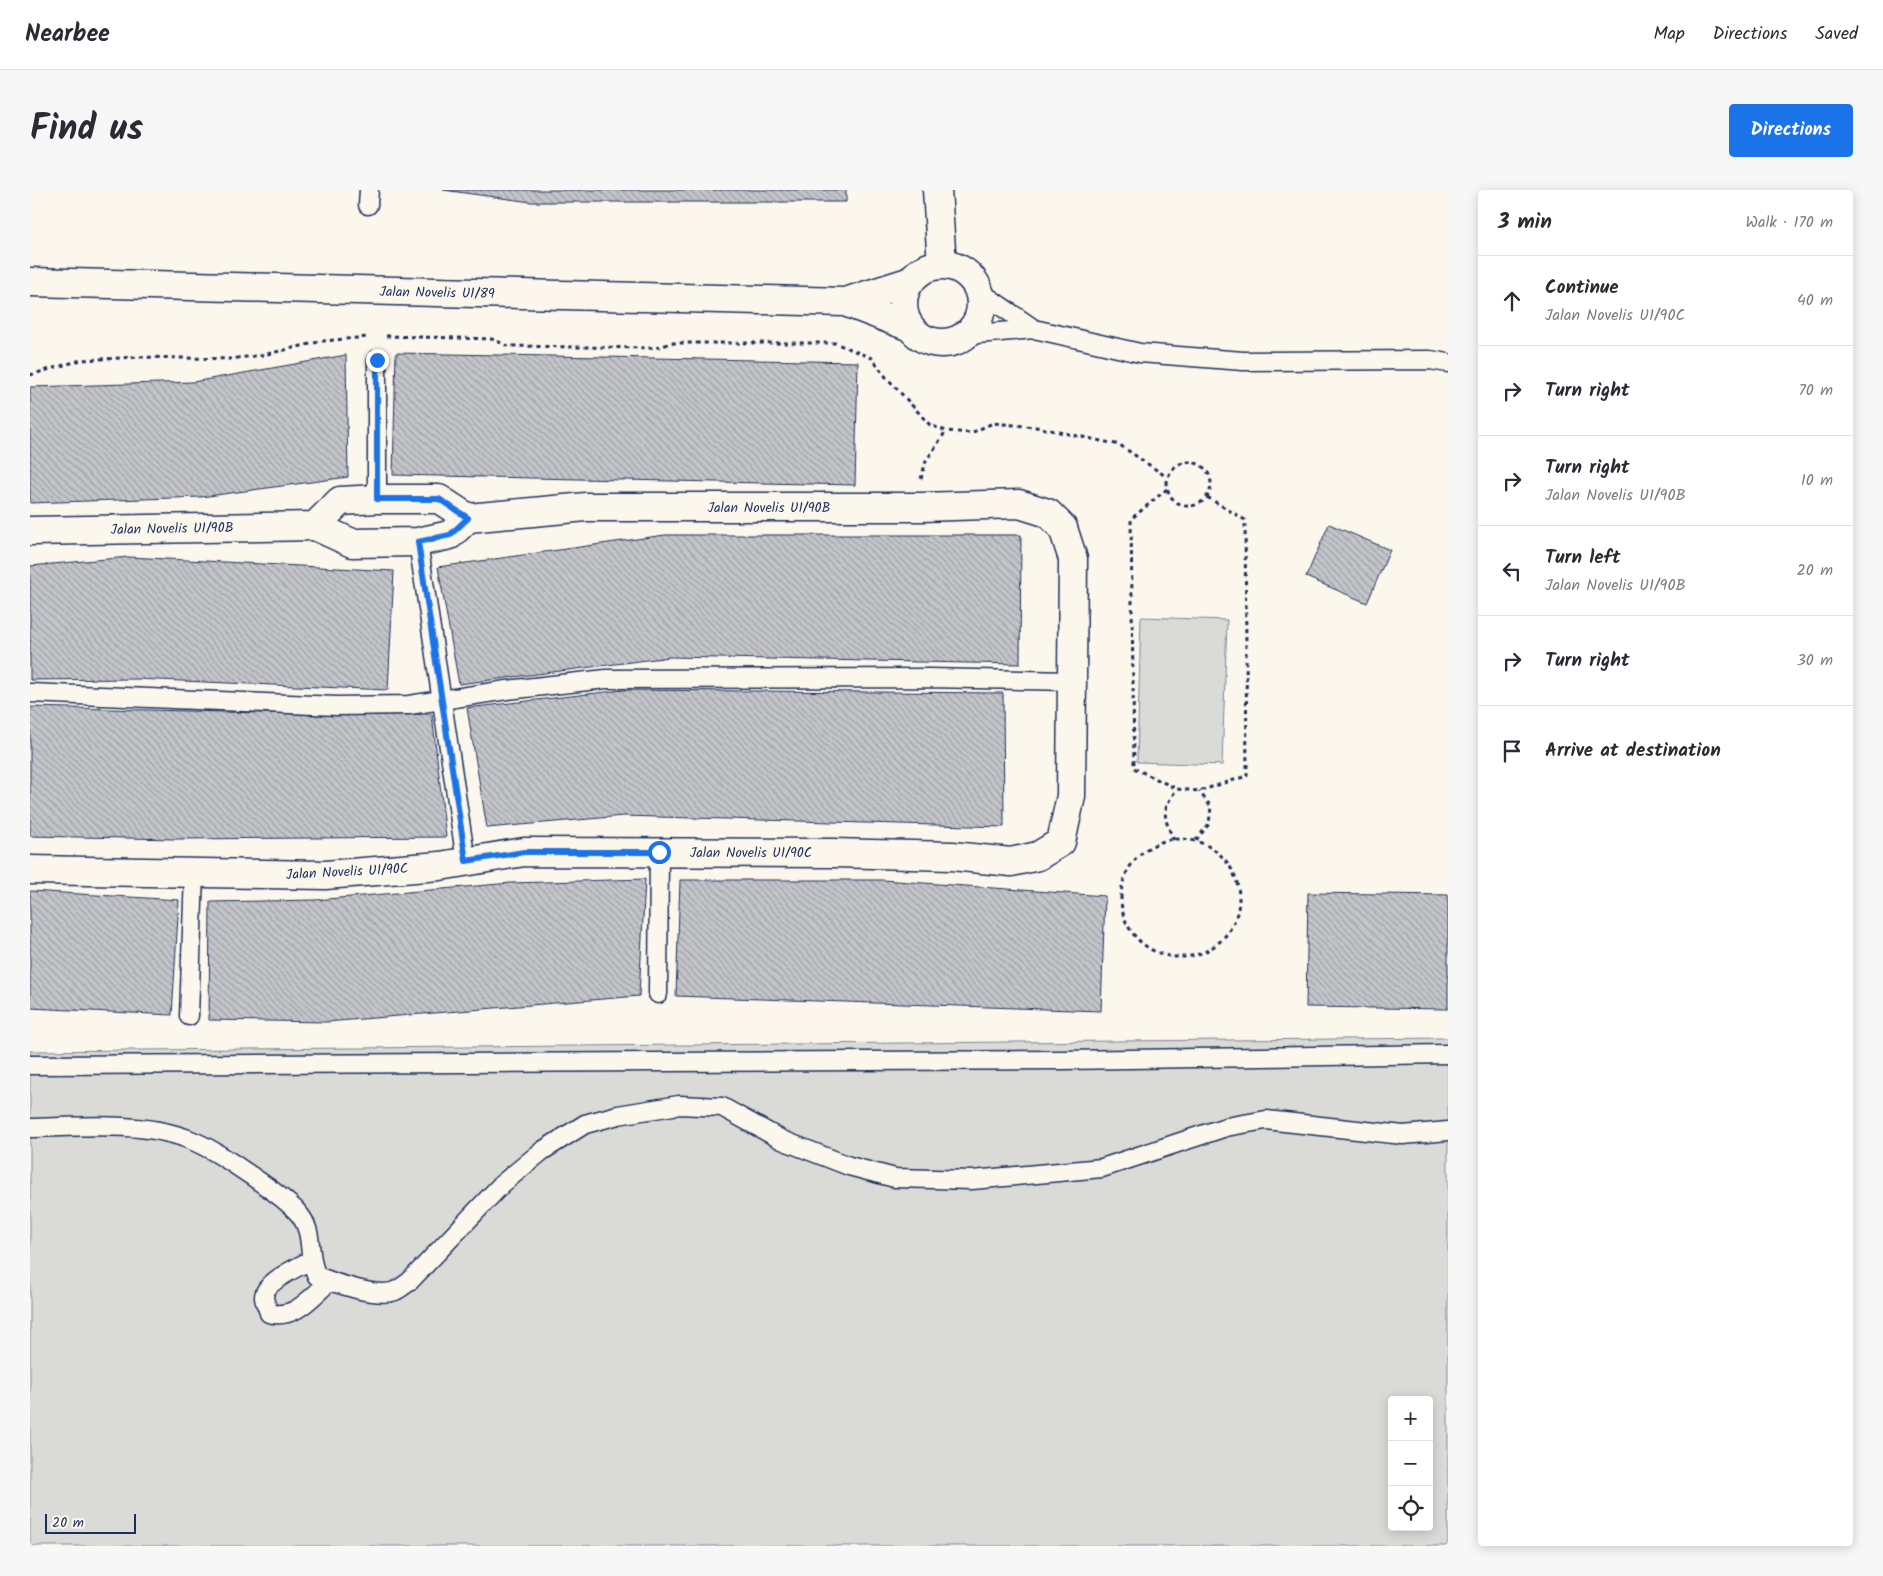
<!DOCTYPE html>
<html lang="en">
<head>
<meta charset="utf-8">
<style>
	:root { --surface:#fff; --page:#f7f7f7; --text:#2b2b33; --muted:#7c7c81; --line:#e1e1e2; --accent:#1a73e8 }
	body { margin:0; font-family:Kalam,sans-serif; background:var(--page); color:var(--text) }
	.controls { position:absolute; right:15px; bottom:15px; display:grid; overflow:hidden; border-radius:5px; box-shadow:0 2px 12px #0003 }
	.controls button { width:45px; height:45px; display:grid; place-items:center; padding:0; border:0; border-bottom:1px solid var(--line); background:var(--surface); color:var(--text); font:25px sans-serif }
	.scale { position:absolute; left:15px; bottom:12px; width:91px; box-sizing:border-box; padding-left:5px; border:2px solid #1b2f5e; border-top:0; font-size:14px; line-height:18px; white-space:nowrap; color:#1b2f5e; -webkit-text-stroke:4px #fbf7ec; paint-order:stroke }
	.stop { position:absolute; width:15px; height:15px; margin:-11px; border:4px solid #1a73e8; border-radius:50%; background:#fff }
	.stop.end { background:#1a73e8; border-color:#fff; box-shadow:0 1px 5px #0008 }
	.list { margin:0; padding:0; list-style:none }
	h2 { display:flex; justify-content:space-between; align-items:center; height:65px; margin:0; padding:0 20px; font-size:21px }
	h2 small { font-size:16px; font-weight:400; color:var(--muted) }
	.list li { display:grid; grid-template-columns:32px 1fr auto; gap:15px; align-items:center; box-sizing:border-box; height:90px; padding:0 20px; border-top:1px solid var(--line) }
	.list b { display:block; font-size:19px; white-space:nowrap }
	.list p { margin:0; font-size:16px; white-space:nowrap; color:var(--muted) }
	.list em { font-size:16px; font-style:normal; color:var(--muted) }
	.icon { flex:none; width:28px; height:28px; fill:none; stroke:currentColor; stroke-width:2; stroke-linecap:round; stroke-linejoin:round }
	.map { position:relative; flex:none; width:1418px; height:1356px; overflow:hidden; border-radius:5px }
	header { display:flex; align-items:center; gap:30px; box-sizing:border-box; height:70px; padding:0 25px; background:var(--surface); border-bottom:1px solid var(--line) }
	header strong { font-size:24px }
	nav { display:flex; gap:28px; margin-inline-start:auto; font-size:18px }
	.intro { display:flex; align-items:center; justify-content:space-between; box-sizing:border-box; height:120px; padding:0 30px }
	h1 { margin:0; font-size:35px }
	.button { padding:12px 22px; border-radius:5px; background:var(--accent); color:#fff; font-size:18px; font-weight:700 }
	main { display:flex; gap:30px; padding:0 30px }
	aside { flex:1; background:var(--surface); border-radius:5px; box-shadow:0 2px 12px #0003 }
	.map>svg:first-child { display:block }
	.grass { fill:#dadad7; stroke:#7a849a; fill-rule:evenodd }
	.building { fill:url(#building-back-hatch); stroke:#1b2f5e }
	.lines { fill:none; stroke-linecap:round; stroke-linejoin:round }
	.service-casing { stroke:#1b2f5e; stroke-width:21 }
	.minor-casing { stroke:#1b2f5e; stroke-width:31 }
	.tertiary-casing { stroke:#1b2f5e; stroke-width:31 }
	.path { stroke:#1b2f5e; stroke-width:3; stroke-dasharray:4 4; stroke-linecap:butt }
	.service { stroke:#fbf7ec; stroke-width:18 }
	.minor { stroke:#fbf7ec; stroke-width:28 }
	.tertiary { stroke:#fbf7ec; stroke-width:28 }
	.route { stroke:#1a73e8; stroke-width:6 }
	.labels { text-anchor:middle; stroke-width:4.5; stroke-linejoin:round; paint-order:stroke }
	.street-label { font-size:14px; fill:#1b2f5e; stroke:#fbf7ec }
</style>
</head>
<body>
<header>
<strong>Nearbee</strong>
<nav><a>Map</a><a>Directions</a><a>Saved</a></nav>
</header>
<div class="intro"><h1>Find us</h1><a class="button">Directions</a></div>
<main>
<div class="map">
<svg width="1418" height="1356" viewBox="0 0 1418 1356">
	<defs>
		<pattern id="building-back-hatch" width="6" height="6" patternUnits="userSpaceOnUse" patternTransform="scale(1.25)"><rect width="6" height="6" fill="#c3c5c9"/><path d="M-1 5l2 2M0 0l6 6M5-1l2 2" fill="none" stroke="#9ea0a6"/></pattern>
	</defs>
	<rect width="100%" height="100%" fill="#fbf7ec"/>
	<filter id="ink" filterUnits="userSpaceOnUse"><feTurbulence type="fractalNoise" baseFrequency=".02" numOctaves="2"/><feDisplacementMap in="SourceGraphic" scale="10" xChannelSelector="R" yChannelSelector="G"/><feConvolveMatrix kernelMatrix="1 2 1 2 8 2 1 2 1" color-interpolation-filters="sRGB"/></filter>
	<g filter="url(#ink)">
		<path class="grass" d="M1111,427L1197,430L1192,575L1107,572Z
			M1418,848V1356H0V861ZM1362,1210H1399V1337H1362Z"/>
		<path class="building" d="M413,0H816V12H501Z
			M366,163L828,172L825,295L363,285Z
			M316,165L318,287L171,307L0,313V197L163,192Z
			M1299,334L1360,360L1337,413L1276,387Z
			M635,345H991L990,474L640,467L429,494L408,377Z
			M99,367L364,381L358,500L106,489L0,490V376Z
			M593,500L973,503L974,637L593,626L457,638L437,518Z
			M0,517L312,525L402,524L416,647L145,649L0,646Z
			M615,689L609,806L296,832L179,830L180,712L286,710L481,693Z
			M650,690H852L1075,706L1071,821L646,806Z
			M0,701L149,710L142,825L0,818Z
			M1278,703L1418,705V819L1276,817Z"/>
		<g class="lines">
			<g class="service-casing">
				<path id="service" d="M338,15L339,0
					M949,101L1004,139
					M936,145L1004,139L1110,163L1213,171L1400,170L1418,173
					M347,170V309
					M388,352L436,671
					M0,503L307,516L379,515L477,500L576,489L899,488L1042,491
					M628,804L629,662
					M159,826L164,683
					M0,875L1034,870L1418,864
					M0,938C49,937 112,931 158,949C182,958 202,973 223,987C237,997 263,1014 272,1028C284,1046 277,1067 287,1086C304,1093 347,1108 365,1101C370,1099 374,1095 379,1092L472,994L512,961L555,934L588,925L649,915L692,917L752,950L819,976L865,988L942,990L1072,978L1196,937L1236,930L1373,945L1418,941
					M281,1070C270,1076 234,1092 234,1107C234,1112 238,1118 239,1123C265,1130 281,1107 300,1091"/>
			</g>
			<g class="minor-casing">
				<path id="minor" d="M0,341L285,336L322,353L388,352L420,345L438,328
					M0,680L295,685L410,676L494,662L803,663L922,666L981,672L1008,666L1031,652L1041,606L1043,369L1033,338L1018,323L989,314L891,317H556L438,328L409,309H347L310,311L285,336"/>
			</g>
			<g class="tertiary-casing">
				<path id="tertiary" d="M907,0L912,75
					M873 114a39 39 0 1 1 78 0a39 39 0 1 1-78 0Z
					M0,92L815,112L881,91
					M815,112L880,137"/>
			</g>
			<path class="path" d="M356,146L462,149L478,156L625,158L642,153H805L842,168L856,187L900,235L916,241L941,243L963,233L1006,237L1090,255L1137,287
				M0,185L51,170L110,167L200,169L233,165L293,151L338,147
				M1137 294a22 22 0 1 1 44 0a22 22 0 1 1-44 0Z
				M891,289L896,271L916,241
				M1137,299L1101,329L1104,578L1147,599L1169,601L1217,586L1215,330L1177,307
				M1091 708a59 59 0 1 1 118 0a59 59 0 1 1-118 0Z
				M1144,650C1133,627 1131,620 1147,599
				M1166,650L1179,634L1181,617L1169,601"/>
			<use href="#service" class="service"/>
			<use href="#minor" class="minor"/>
			<use href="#tertiary" class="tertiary"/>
		</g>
	</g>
	<g class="lines" filter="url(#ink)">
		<path class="route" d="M347,170V309H409L438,328L420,345L388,352L436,671L494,662H629"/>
	</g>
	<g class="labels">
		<g class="street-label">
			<text transform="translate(407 102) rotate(1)" y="5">Jalan Novelis U1/89</text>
			<text x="739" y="322">Jalan Novelis U1/90B</text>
			<text transform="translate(142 338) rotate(-1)" y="5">Jalan Novelis U1/90B</text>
			<text x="721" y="667">Jalan Novelis U1/90C</text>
			<text transform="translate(317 681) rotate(-3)" y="5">Jalan Novelis U1/90C</text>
		</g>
	</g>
</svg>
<div class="controls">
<button>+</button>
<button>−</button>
<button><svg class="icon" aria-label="locate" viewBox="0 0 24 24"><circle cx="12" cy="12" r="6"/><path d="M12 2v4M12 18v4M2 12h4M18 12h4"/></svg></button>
</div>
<div class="scale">20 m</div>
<div class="stop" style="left:629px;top:662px"></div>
<div class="stop end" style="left:347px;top:170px"></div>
</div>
<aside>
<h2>3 min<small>Walk · 170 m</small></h2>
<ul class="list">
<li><svg class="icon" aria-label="ahead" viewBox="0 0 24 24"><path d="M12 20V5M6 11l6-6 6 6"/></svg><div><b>Continue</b><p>Jalan Novelis U1/90C</p></div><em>40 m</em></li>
<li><svg class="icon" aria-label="right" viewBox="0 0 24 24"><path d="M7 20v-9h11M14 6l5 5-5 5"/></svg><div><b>Turn right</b></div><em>70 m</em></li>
<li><svg class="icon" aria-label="right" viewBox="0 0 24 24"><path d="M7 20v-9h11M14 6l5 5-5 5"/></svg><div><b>Turn right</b><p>Jalan Novelis U1/90B</p></div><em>10 m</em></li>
<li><svg class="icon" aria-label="left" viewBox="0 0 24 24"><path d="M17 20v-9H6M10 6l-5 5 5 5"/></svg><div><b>Turn left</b><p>Jalan Novelis U1/90B</p></div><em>20 m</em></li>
<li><svg class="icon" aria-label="right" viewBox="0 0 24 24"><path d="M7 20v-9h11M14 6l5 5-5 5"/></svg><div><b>Turn right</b></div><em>30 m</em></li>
<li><svg class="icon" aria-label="arrive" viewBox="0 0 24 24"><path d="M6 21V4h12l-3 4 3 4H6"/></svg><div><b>Arrive at destination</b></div></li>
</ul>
</aside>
</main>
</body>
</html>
